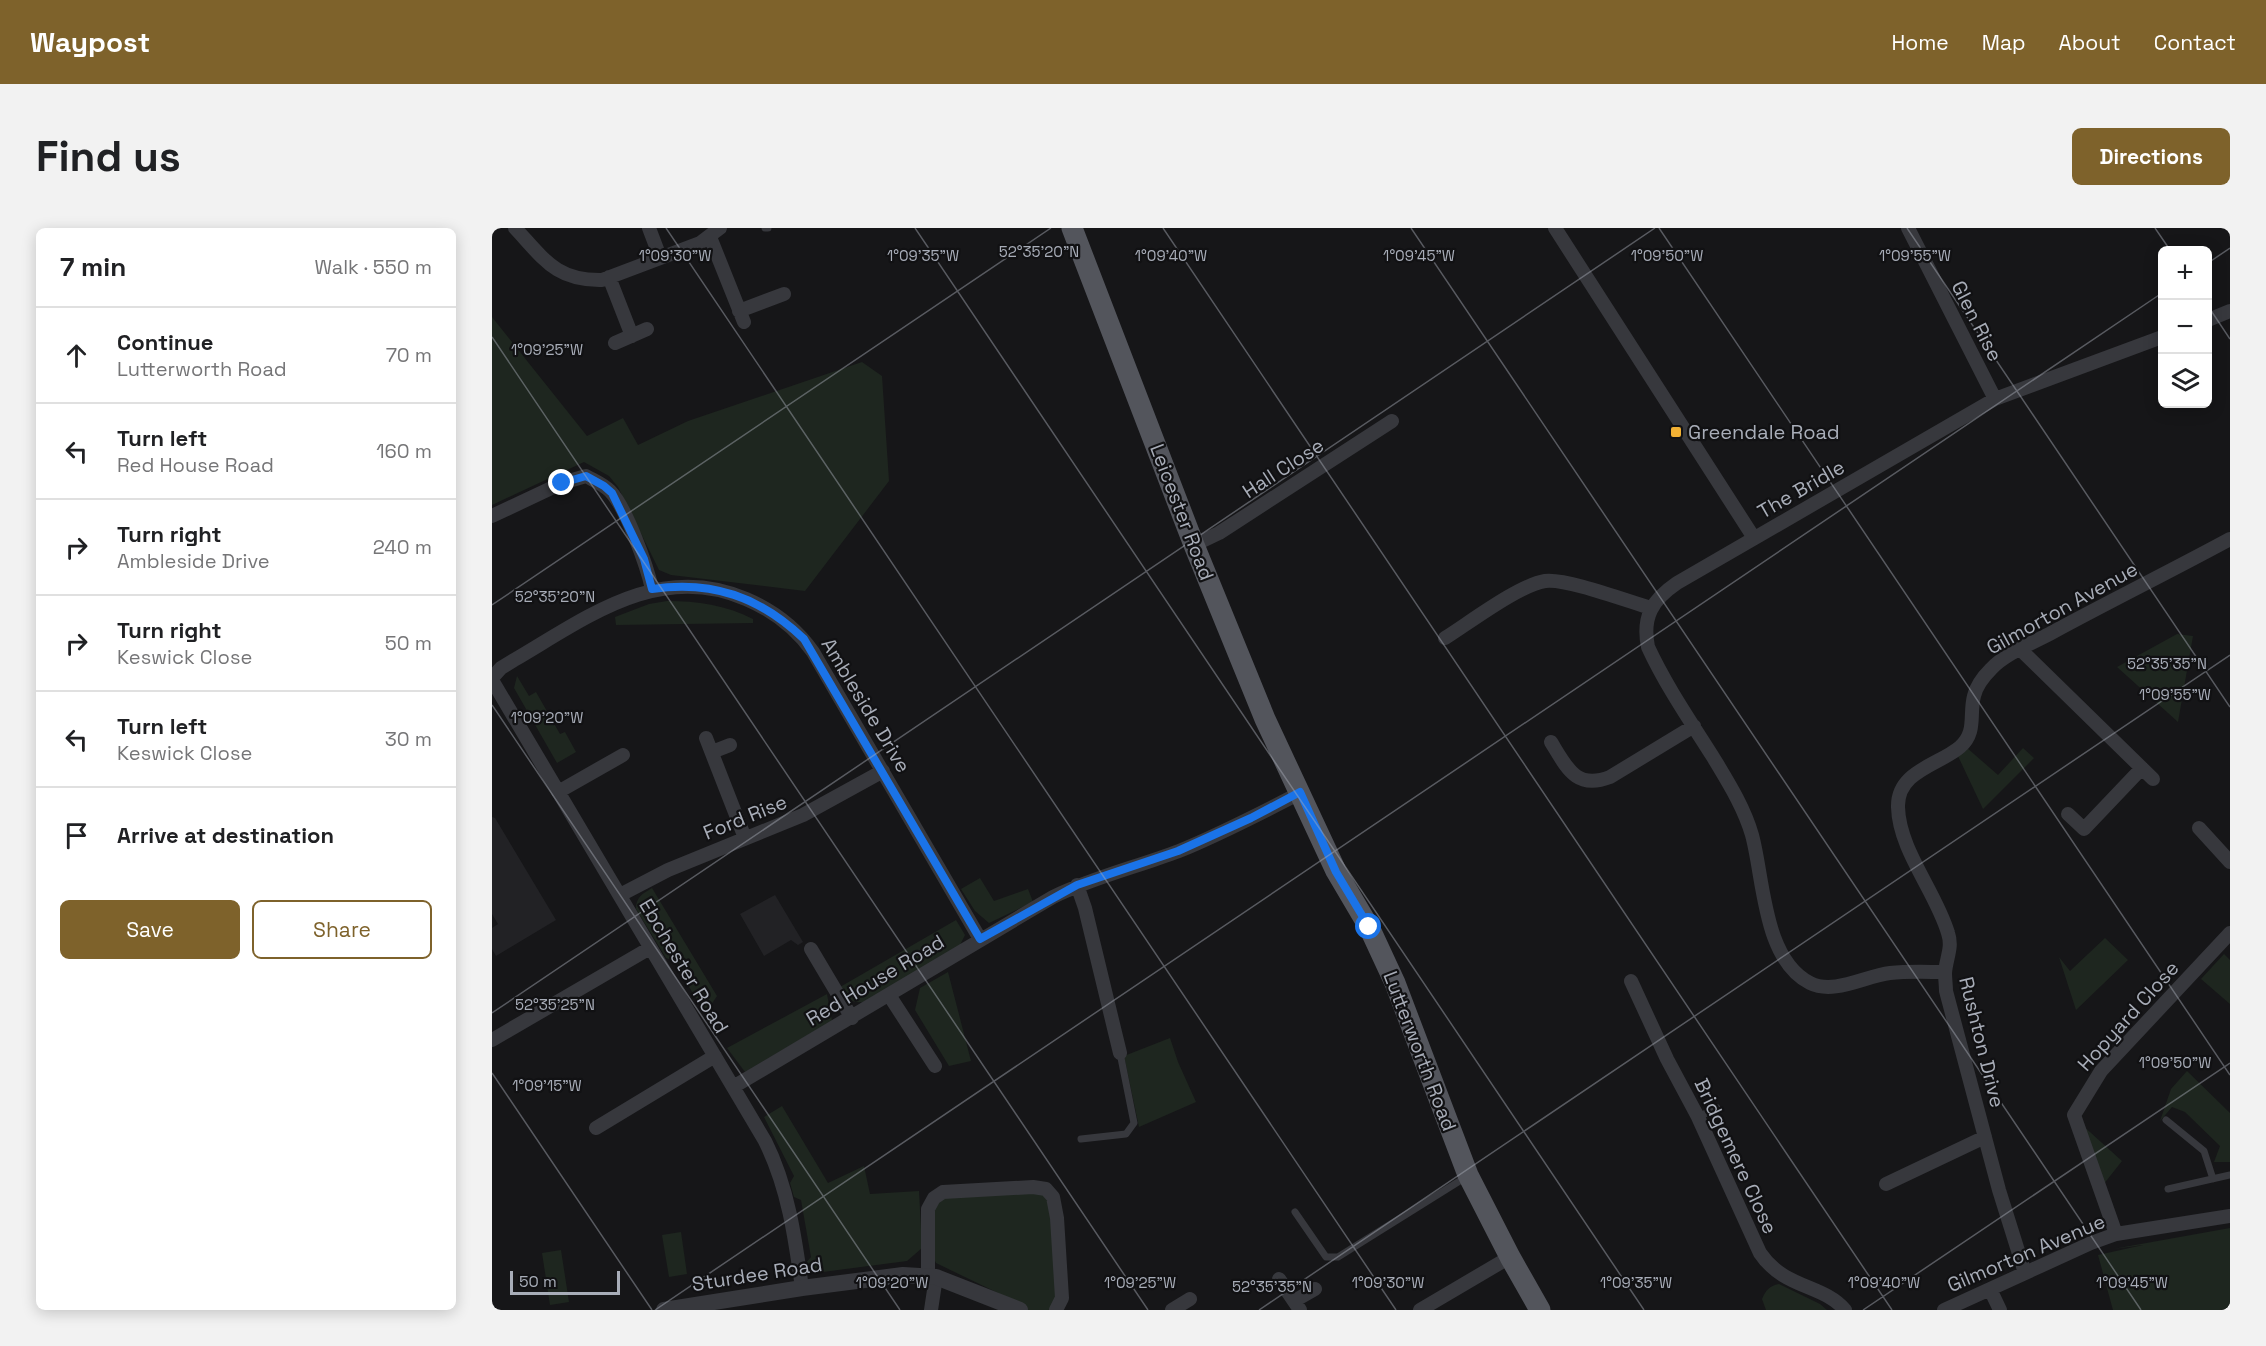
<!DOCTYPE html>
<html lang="en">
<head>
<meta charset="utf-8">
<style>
	:root { --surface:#fff; --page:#f2f2f2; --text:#202124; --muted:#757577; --line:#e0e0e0; --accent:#7e622b }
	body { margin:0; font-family:"Space Grotesk",sans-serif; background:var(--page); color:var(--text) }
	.controls { position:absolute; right:18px; top:18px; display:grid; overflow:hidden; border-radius:9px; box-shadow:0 3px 15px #0003 }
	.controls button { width:54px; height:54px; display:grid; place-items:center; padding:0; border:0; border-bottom:2px solid var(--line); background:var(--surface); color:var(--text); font:30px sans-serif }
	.scale { position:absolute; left:18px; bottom:15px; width:110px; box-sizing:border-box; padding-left:6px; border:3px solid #a8adb8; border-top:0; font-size:16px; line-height:21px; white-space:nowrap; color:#a8adb8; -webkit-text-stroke:4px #111113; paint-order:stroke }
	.stop { position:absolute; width:18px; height:18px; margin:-14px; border:4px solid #1a73e8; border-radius:50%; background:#fff }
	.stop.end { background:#1a73e8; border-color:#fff; box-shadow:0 2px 6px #0008 }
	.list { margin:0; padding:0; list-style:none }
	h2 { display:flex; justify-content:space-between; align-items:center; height:78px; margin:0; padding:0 24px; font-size:26px }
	h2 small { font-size:20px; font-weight:400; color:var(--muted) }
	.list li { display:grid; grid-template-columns:39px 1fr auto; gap:18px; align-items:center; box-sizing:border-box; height:96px; padding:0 24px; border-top:2px solid var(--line) }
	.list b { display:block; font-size:22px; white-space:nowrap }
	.list p { margin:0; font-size:20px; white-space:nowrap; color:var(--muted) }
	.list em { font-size:20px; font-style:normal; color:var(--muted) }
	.actions { display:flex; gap:12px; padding:18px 24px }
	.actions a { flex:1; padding:14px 0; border:2px solid var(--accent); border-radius:9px; text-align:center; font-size:21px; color:var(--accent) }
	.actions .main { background:var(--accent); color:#fff }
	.icon { flex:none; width:33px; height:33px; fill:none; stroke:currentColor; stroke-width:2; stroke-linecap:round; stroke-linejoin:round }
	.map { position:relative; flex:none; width:1738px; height:1082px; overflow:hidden; border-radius:9px }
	header { display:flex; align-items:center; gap:36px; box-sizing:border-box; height:84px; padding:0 30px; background:var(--accent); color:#fff }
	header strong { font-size:28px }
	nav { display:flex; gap:33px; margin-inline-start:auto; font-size:21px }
	.intro { display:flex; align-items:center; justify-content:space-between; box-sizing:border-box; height:144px; padding:0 36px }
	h1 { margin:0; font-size:42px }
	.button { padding:15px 27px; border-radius:9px; background:var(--accent); color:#fff; font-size:21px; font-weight:700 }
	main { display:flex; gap:36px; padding:0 36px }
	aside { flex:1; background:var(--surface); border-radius:9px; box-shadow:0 3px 15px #0003 }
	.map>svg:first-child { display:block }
	.built { fill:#222225 }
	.green { fill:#1e261f }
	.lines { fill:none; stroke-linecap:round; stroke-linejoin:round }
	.service { stroke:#37383d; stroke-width:7 }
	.minor { stroke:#37383d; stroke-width:14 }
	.tertiary { stroke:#37383d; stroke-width:16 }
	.primary { stroke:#53555c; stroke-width:21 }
	.route { stroke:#1a73e8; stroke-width:8 }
	.ticks { fill:none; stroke:#a8adb8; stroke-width:1.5; stroke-opacity:0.45 }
	.poi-dot { fill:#f2b134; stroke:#111113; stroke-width:2 }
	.labels { text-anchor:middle; stroke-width:4.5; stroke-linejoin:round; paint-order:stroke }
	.street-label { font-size:20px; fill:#a8adb8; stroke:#111113 }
	.poi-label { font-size:20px; fill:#a8adb8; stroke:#111113; text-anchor:start }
	.ticks-label { font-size:15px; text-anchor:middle; fill:#a8adb8; stroke:#111113; stroke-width:4.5; stroke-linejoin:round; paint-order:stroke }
</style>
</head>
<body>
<header>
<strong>Waypost</strong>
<nav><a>Home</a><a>Map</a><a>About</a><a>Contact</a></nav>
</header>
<div class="intro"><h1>Find us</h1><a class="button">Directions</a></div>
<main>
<aside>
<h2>7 min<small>Walk · 550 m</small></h2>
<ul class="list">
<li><svg class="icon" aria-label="ahead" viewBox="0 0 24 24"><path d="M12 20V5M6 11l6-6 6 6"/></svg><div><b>Continue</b><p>Lutterworth Road</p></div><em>70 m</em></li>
<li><svg class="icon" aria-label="left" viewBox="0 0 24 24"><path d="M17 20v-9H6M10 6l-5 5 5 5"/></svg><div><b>Turn left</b><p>Red House Road</p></div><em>160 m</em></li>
<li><svg class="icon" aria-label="right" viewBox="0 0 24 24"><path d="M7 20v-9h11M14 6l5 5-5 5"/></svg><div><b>Turn right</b><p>Ambleside Drive</p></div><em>240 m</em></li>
<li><svg class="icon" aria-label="right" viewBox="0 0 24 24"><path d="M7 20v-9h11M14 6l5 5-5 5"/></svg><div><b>Turn right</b><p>Keswick Close</p></div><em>50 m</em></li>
<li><svg class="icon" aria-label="left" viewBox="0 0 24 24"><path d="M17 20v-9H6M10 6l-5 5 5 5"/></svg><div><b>Turn left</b><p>Keswick Close</p></div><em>30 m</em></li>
<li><svg class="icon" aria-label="arrive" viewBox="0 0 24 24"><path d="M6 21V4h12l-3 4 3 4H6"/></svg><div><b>Arrive at destination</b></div></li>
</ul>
<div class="actions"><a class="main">Save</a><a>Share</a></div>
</aside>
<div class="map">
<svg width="1738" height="1082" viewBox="0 0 1738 1082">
	<rect width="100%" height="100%" fill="#161618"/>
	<path class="built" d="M0,589L3,590L64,692L4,728L0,721V700L6,696L0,686Z
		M283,667L311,714L306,717L299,712L272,728L248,686Z"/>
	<path class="green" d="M0,89L95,208L131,190L146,217L196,193L370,134L390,148L397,253L313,363L179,347L167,342L126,259L117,248L92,234L0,277Z
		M175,373C205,373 234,377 261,391V395L124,397L123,389L157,376Z
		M1685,406L1701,408L1686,494L1625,439Z
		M25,448L37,468L44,464L68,506L73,504L84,524L65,535L22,460Z
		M1474,519L1506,547L1531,520L1542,530L1491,581L1465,526Z
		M488,650L502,673L536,661L541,674L497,695L483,683L469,661Z
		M160,660L225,768L213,786L182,733L174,730L144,681C144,669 150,666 160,660Z
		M464,692L473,707L467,719L372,774C359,776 354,769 348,759Z
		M1613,710L1636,732L1584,782L1567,729L1578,743Z
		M1732,726L1738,732V776L1709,751Z
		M456,744L479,833L457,838L423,782L428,760Z
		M335,766L340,793L253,844L235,820Z
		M678,810L686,834L704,874L647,899L632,828Z
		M1695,843L1738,885V934H1722L1728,918L1693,884L1680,879L1668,893L1679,861Z
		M290,878L336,955L372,938L378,966L427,963L430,1020L415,1033L323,1045L315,1041L313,1036L319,1029L309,972L302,969L298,955L302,948L272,889Z
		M1588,895L1630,933L1611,957Z
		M554,961L568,1048L561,1082H531L506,1065L444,1035L441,1029L442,970Z
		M1738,1000V1082H1621L1606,1027L1651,1017L1621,1021Z
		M189,1004L195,1046L177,1049L170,1007Z
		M69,1022L77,1074L58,1077L50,1025Z
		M1287,1056L1328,1076L1335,1082H1274L1270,1071C1274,1062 1277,1058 1287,1056Z"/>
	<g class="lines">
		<path class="service" d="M273,0H276
			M1206,889L1225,880
			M1674,892L1712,923L1721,951
			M589,911L634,906L642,895L628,825
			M1676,961L1738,947
			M803,984L834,1029H846L974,949"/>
		<path class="minor" d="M23,0C52,31 64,53 110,52L208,15L228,0
			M157,0L168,29
			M1063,0L1262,310
			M1416,0L1503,171
			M218,9L252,94
			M117,49L140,108
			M247,83L292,66
			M1716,92L1738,83
			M123,115L155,101
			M0,288L70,255L94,248C103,253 111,256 118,263C134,279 155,338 160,361
			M702,317L727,305L900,193
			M953,410C977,395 1027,357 1053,353C1074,350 1135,373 1159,380
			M1529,422L1661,551
			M0,450L9,440L22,432C94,390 167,333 254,371C280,382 304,400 321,424L488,711
			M0,452L273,913C296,959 303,1009 310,1060
			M214,510L253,610
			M1059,514C1075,540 1084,562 1118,549L1202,498
			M220,524L238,517
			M66,564L131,527
			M1576,586L1592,601L1650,540
			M1707,600L1738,634
			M585,657L593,680L628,825
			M128,667L176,642L311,587L391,543
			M319,721L360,790
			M1453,744C1435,744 1416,743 1398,745C1373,748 1342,767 1318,755C1271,731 1272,651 1260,607C1252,579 1236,554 1221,529C1199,494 1174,458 1156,419C1150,389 1160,372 1185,355L1503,171L1670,109
			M1139,753L1175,831L1206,889L1268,1025C1292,1061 1331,1056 1353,1082
			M397,767L443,838
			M0,812L158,720
			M241,859L561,669C602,649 645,639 687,623C729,606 769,585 808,565
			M104,900L223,828
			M1394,956L1493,909
			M1624,1006L1582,887L1609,843L1738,705
			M1533,1045L1507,962L1454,763C1454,757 1453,751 1453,745C1454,730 1461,720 1456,705C1444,664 1407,622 1406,579C1405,543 1447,537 1468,519C1485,504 1477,487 1482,468C1484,459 1492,448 1499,441C1514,425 1541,415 1561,404C1620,372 1679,343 1738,311
			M436,1048V981L442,970L451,964L541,959L554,961L561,969L565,990L570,1070L564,1082
			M787,1051L808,1082
			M1498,1061L1508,1082
			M802,1073L823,1061
			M439,1082L444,1049
			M680,1082L698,1071
			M928,1082L1018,1029
			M1452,1082L1599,1015L1624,1006L1738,988"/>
		<path class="tertiary" d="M172,1082L310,1060L411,1047L444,1049L528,1082"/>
		<path class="primary" d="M580,0L702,317L773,491L844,643L877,699L903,755L976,947L1018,1029L1048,1082"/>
	</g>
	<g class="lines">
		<path class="route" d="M70,255L94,248L112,258L120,265L152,331L160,361C220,352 268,369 312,411L488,711L585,657L686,623L759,590L808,564L844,644L877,699"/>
	</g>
	<path class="ticks" d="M174,0L904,1082M423,0L1152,1082M671,0L1400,1082M919,0L1649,1082M1167,0L1738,847M1415,0L1738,479M1663,0L1678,22M1716,35L1738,20M1716,78L1738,111M0,109L656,1082M0,377L559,0M0,477L408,1082M0,785L1163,0M0,845L160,1082M163,1082L1670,65M767,1082L1738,427M1371,1082L1738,835"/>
	<rect class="poi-dot" x="1178" y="198" width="12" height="12" rx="3"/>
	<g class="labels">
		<g class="street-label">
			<text transform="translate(1485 93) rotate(63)" y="7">Glen Rise</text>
			<text transform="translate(791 240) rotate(-33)" y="7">Hall Close</text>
			<text transform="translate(1309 261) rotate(-30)" y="7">The Bridle</text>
			<text transform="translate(690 284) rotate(69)" y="7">Leicester Road</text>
			<text transform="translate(1570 380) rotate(-29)" y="7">Gilmorton Avenue</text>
			<text transform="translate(374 477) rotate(59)" y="7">Ambleside Drive</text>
			<text transform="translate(253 589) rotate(-22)" y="7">Ford Rise</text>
			<text transform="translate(192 738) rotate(59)" y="7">Ebchester Road</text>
			<text transform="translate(383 752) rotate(-31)" y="7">Red House Road</text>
			<text transform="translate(1636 788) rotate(-48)" y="7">Hopyard Close</text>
			<text transform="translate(1490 814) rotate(76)" y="7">Rushton Drive</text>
			<text transform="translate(928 823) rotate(69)" y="7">Lutterworth Road</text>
			<text transform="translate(1244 928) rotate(65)" y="7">Bridgemere Close</text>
			<text transform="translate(1534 1025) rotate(-23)" y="7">Gilmorton Avenue</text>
			<text transform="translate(265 1046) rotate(-9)" y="7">Sturdee Road</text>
		</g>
		<g class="poi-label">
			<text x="1196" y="211">Greendale Road</text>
		</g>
	</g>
	<g class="ticks-label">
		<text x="547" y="29">52°35'20"N</text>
		<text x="431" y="33">1°09'35"W</text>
		<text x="679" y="33">1°09'40"W</text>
		<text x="1175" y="33">1°09'50"W</text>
		<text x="1423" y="33">1°09'55"W</text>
		<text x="183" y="33">1°09'30"W</text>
		<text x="927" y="33">1°09'45"W</text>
		<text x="55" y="127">1°09'25"W</text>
		<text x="63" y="374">52°35'20"N</text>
		<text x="1675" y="441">52°35'35"N</text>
		<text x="1683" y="472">1°09'55"W</text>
		<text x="55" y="495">1°09'20"W</text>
		<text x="63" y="782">52°35'25"N</text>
		<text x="1683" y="840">1°09'50"W</text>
		<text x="55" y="863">1°09'15"W</text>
		<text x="400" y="1060">1°09'20"W</text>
		<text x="648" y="1060">1°09'25"W</text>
		<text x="896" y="1060">1°09'30"W</text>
		<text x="1144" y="1060">1°09'35"W</text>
		<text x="1392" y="1060">1°09'40"W</text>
		<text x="1640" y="1060">1°09'45"W</text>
		<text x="780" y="1064">52°35'35"N</text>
	</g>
</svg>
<div class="controls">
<button>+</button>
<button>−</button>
<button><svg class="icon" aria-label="layers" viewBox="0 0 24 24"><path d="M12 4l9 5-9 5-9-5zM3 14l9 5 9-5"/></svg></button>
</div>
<div class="scale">50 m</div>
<div class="stop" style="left:877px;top:699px"></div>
<div class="stop end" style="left:70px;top:255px"></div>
</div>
</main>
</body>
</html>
